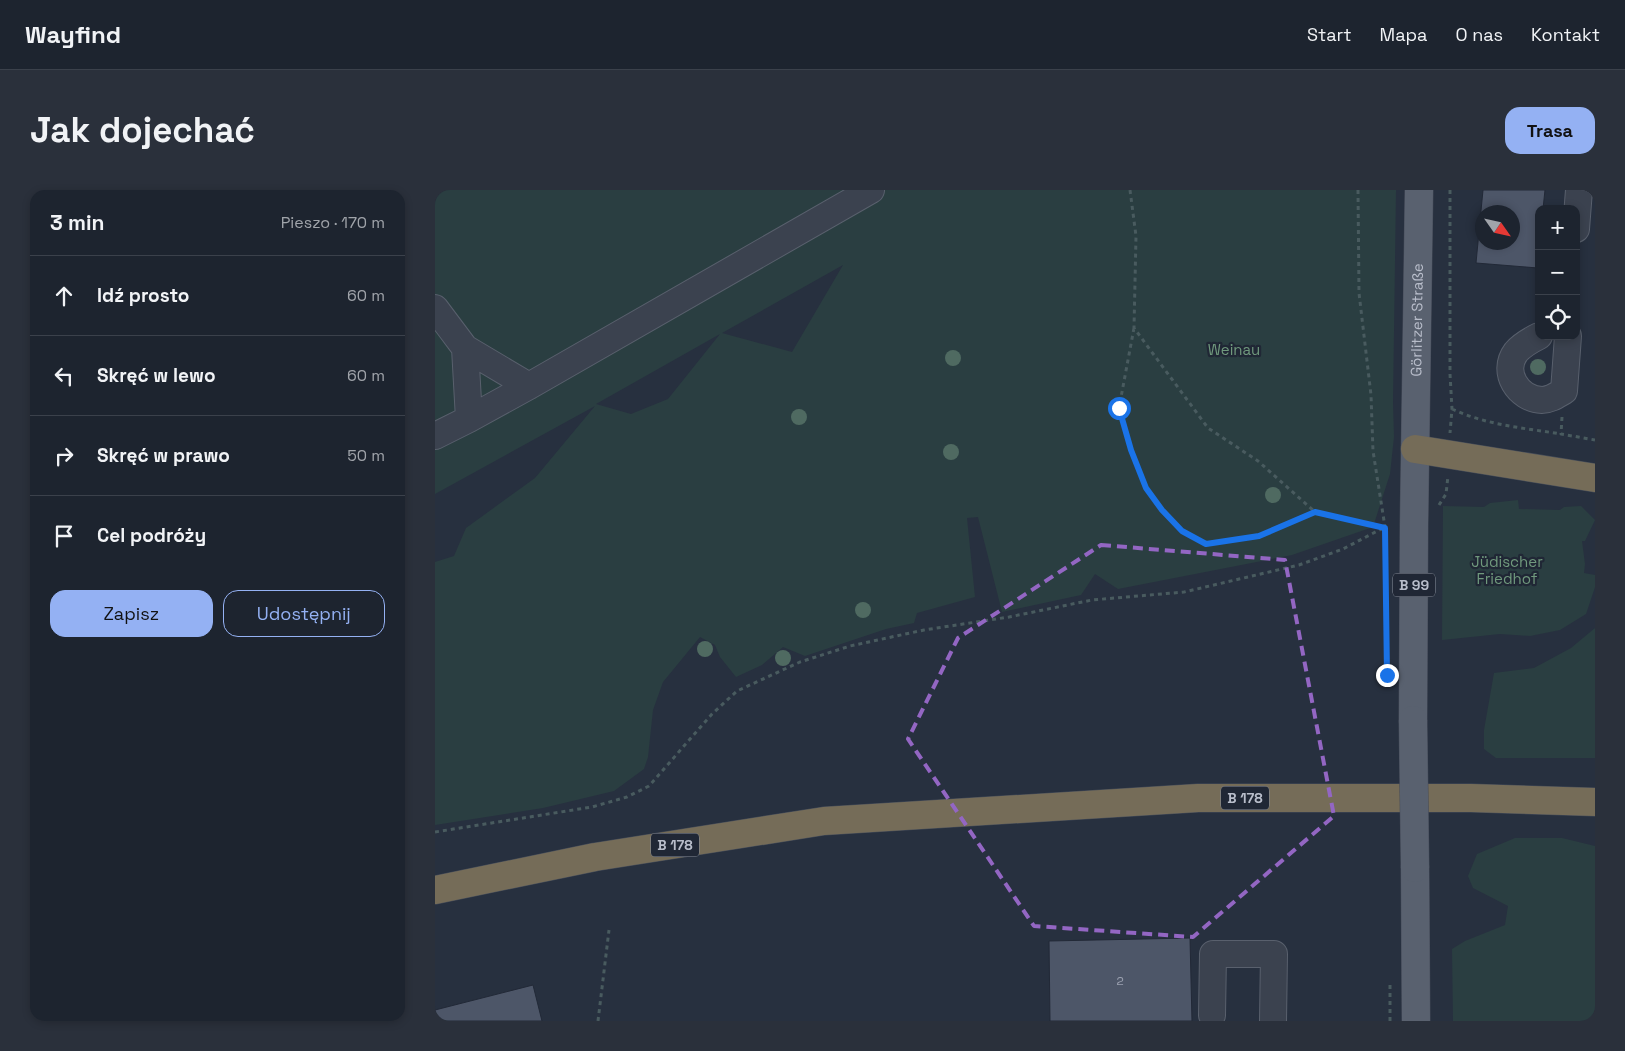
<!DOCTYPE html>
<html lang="pl">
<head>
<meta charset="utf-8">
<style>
	:root { --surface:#1d242f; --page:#2a303b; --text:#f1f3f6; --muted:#a0a4aa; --line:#3b414b; --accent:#94b1f3 }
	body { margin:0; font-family:"Space Grotesk",sans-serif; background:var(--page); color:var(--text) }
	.controls { position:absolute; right:15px; top:15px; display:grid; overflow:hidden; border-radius:10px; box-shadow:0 2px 8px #0003 }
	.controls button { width:45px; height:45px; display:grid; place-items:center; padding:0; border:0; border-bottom:1px solid var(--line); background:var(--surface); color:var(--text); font:25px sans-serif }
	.compass { position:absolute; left:1040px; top:15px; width:45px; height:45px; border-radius:50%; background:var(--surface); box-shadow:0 2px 8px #0003; rotate:124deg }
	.stop { position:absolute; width:15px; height:15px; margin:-11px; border:4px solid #1a73e8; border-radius:50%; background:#fff }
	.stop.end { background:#1a73e8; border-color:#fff; box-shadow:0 1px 5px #0008 }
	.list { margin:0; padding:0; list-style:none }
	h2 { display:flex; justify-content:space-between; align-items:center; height:65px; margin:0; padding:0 20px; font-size:21px }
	h2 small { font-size:16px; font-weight:400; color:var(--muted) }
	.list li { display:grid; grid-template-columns:32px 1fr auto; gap:15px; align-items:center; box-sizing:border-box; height:80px; padding:0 20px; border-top:1px solid var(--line) }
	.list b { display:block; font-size:19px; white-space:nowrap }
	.list em { font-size:16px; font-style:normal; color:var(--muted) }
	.actions { display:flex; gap:10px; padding:15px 20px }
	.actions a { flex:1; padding:11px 0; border:1px solid var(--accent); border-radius:15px; text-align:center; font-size:18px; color:var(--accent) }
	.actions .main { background:var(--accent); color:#111 }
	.icon { flex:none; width:28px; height:28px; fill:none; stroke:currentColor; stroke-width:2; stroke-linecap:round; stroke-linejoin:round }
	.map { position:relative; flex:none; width:1160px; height:831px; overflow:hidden; border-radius:15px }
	header { display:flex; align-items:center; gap:30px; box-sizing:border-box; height:70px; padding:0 25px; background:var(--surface); border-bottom:1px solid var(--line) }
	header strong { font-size:24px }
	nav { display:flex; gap:28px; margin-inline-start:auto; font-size:18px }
	.intro { display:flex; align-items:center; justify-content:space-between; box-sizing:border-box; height:120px; padding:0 30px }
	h1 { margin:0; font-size:35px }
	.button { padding:12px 22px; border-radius:15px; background:var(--accent); color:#111; font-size:18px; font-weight:700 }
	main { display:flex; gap:30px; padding:0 30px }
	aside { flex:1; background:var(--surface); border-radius:15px; box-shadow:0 2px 8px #0003 }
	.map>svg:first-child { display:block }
	.green { fill:#2a3e41; fill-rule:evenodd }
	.building { fill:#4d5668; stroke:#222937; fill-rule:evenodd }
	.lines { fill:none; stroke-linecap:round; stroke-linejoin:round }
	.minor-casing { stroke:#59606d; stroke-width:28 }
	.major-casing { stroke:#454b59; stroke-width:29 }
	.highway-casing { stroke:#464d5a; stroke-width:29 }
	.path { stroke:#495b5f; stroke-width:3; stroke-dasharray:4 4; stroke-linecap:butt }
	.minor { stroke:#3b424f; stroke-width:26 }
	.major { stroke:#59616f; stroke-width:28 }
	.highway { stroke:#756c58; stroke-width:28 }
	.major-bridge-casing { stroke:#454b59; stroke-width:29; stroke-linecap:butt }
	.major-bridge { stroke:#59616f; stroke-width:28 }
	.tree { fill:#4f6a61 }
	.route { stroke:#1a73e8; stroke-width:6 }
	.marked { fill:none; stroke:#9366c3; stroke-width:4; stroke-dasharray:10 6; stroke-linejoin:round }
	.labels { text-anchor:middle; stroke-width:4.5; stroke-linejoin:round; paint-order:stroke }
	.number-label { font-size:12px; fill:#9da3b2 }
	.shield { fill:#202735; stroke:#8a909d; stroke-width:1 }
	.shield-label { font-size:14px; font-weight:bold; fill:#b8bdca }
	.street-label { font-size:15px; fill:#b8bdca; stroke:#202735 }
	.park-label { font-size:15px; fill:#70997d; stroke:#202735 }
</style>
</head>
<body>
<header>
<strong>Wayfind</strong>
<nav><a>Start</a><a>Mapa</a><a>O nas</a><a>Kontakt</a></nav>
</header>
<div class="intro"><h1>Jak dojechać</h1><a class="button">Trasa</a></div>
<main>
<aside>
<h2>3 min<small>Pieszo · 170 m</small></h2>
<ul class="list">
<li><svg class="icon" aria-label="ahead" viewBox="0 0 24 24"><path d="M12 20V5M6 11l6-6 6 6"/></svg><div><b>Idź prosto</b></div><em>60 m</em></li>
<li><svg class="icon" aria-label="left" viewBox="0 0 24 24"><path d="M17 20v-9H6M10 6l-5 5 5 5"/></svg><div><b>Skręć w lewo</b></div><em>60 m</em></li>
<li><svg class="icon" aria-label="right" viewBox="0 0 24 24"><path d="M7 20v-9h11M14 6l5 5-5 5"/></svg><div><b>Skręć w prawo</b></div><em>50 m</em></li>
<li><svg class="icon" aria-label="arrive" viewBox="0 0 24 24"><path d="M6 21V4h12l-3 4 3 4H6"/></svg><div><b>Cel podróży</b></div></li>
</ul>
<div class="actions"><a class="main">Zapisz</a><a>Udostępnij</a></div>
</aside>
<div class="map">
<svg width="1160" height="831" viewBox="0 0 1160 831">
	<rect width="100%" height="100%" fill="#27303f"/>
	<path class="green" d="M0,0H961L958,212L959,247L955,284L938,337L857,365L683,399L660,384L646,405L567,422L543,327L532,328L540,407L482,423L479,433L451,439L370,466L348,457L327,475L301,487L285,467L280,455L265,447L228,492L218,520L213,567L209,579L179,601L108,618L0,635V372L19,366L31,338L100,288L160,216L0,304ZM408,75L357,162L287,143ZM285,144L233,209L196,224L161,214Z
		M1083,310L1084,319L1125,320L1129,317L1146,316L1160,330L1150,351H1147L1150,374L1149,383L1160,385V397L1151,424L1125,440L1095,446L1065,444L1007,450L1008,316L1049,317L1055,313Z
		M1160,438V568H1061L1049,559V540L1059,483L1099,478L1136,458Z
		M1080,648H1127L1160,656V831H1018L1017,759L1030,751L1070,735L1073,716L1038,698L1033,686L1042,664Z"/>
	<path class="building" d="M1048,0H1110L1108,19H1104L1103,78L1041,73ZM1048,22H1078V52H1048Z
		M755,748L757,831H615L614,751Z
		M98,795L107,831H0V820Z"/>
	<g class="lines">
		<g class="minor-casing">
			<path id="minor" d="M1141,39L1144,0
				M0,118L30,158L94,196
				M1104,146C1096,150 1087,155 1081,162C1066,182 1083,209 1107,210C1115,210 1122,205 1129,201L1133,146
				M30,158L34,229
				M0,246L34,229L94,196L436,0
				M777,825L778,764H839L838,831"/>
		</g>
		<g class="major-casing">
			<g id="major">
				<path id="s1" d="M978,530L979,335L984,0"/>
				<path d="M980,678L981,831"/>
			</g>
		</g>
		<g class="highway-casing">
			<path id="highway" d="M980,259L1160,288
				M0,700L160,667L389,631L763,608H1036L1160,612"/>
		</g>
		<path class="path" d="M695,0L701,46L699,138L773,238L823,271L880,322L949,337
			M923,0L924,103L936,205L938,261L950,337L952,485L954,492
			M1015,0V184L1017,219L1015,243
			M699,138L684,218L696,260L711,298L727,320L747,341L771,354L824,346L880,322
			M1017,219C1051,235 1089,238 1126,244
			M1127,227L1126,244L1160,250
			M1004,315L1011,304L1013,286
			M0,642L157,617L192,607L214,596L277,524L302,501L365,472L415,456L489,440L574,427L657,410L749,402L864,375L908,359L950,337
			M163,831L174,740
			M955,831V794"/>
		<use href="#minor" class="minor"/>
		<use href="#major" class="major"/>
		<use href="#highway" class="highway"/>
		<g class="major-bridge-casing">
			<path id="major-bridge" d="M978,530L980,678"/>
		</g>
		<use href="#major-bridge" class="major-bridge"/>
	</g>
	<g class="tree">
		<circle cx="518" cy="168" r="8"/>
		<circle cx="1103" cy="177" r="8"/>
		<circle cx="364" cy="227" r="8"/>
		<circle cx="516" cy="262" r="8"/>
		<circle cx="838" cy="305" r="8"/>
		<circle cx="428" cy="420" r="8"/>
		<circle cx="270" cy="459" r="8"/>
		<circle cx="348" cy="468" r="8"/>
	</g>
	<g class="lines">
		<path class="route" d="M684,218L696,260L711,298L727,320L747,341L771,354L824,346L880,322L950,338L952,485"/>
	</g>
	<path class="marked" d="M666,355L850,370L899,626L758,747L599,736L473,549L523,448Z"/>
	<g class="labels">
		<g class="number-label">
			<text x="685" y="795">2</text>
		</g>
		<g class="shield">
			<rect x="958" y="383.5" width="42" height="23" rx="4"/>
			<rect x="786" y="596.5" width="48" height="23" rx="4"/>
			<rect x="216" y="643.5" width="48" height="23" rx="4"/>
		</g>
		<g class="shield-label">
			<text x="979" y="400">B 99</text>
			<text x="810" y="613">B 178</text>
			<text x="240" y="660">B 178</text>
		</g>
		<g class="street-label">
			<text dy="5" stroke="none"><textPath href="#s1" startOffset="400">Görlitzer Straße</textPath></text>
		</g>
		<g class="park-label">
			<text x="799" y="165">Weinau</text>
			<text x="1072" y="377">Jüdischer<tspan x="1072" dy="17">Friedhof</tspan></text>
		</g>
	</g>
</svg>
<div class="controls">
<button>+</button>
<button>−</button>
<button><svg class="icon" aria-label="locate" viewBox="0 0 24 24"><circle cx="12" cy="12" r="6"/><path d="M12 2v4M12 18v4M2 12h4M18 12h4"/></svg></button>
</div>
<svg class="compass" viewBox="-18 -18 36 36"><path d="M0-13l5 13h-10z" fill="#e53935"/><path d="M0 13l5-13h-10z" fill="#a0a4aa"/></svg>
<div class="stop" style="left:684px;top:218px"></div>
<div class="stop end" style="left:952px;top:485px"></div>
</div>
</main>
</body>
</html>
